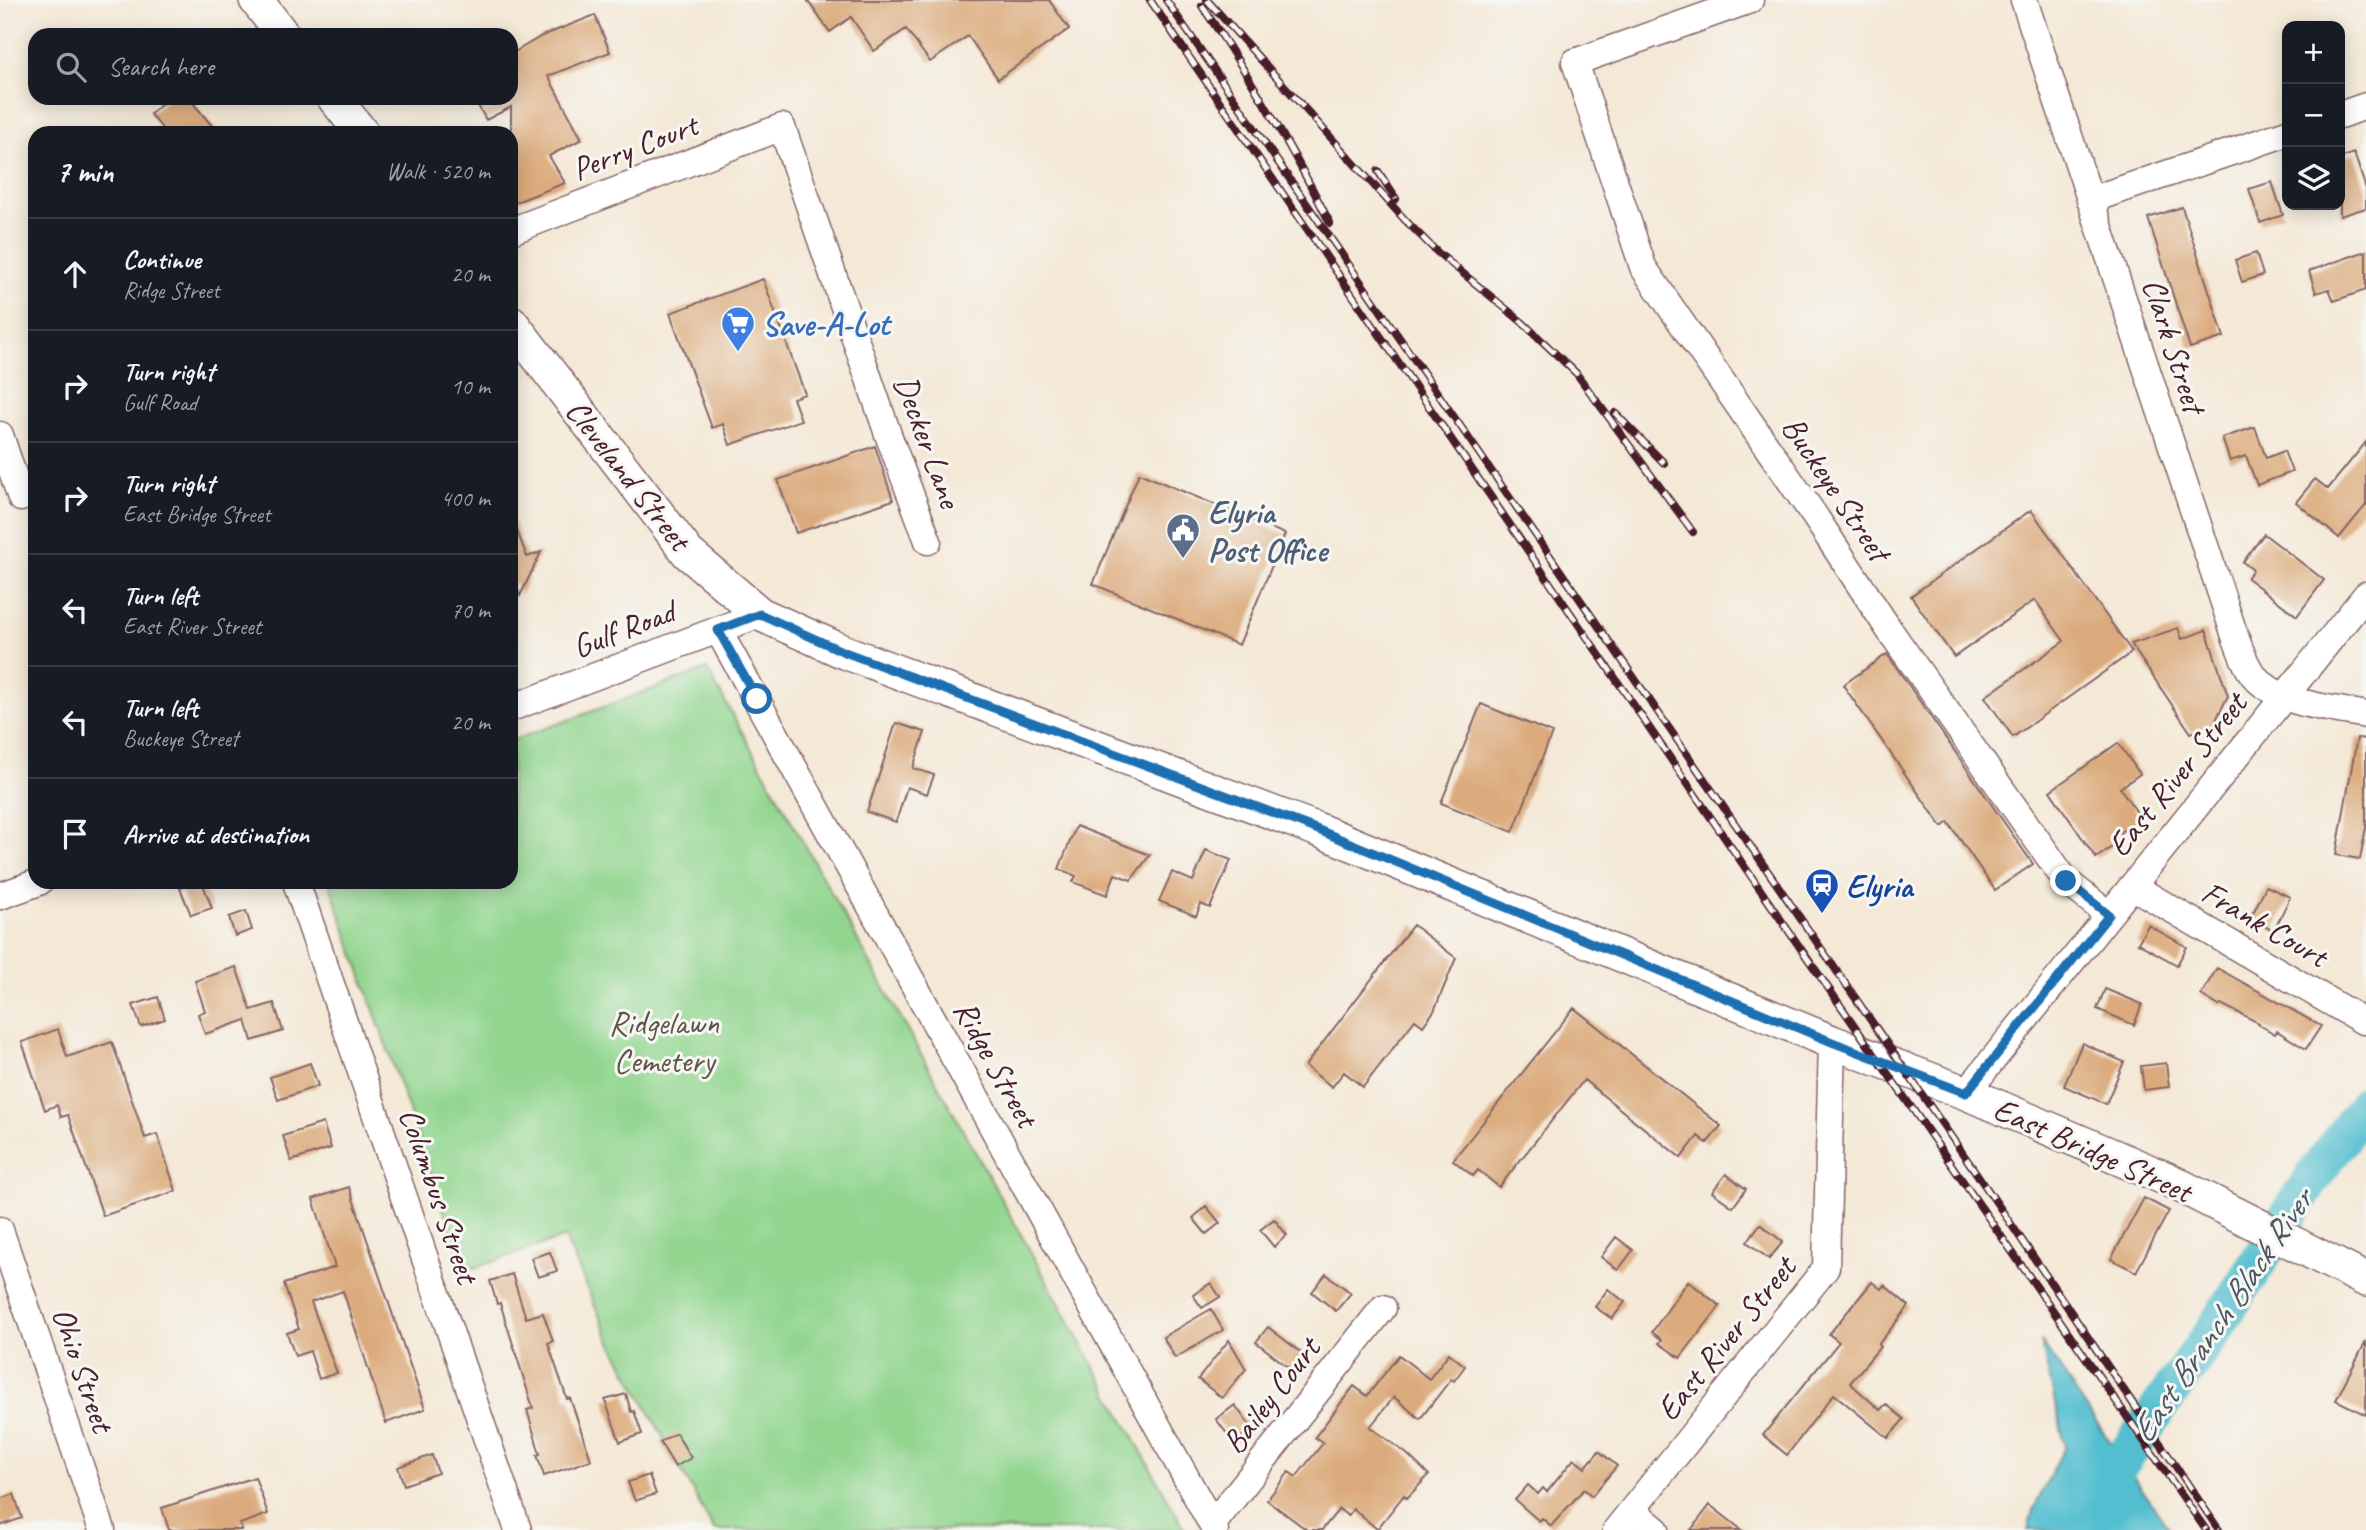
<!DOCTYPE html>
<html lang="en">
<head>
<meta charset="utf-8">
<style>
	:root { --surface:#171b24; --page:#20242c; --text:#f1f3f6; --muted:#9ea1a6; --line:#363941 }
	body { margin:0; font-family:Caveat,sans-serif; background:var(--page); color:var(--text) }
	.controls { position:absolute; right:21px; top:21px; display:grid; overflow:hidden; border-radius:14px; box-shadow:0 4px 18px #0003 }
	.controls button { width:63px; height:63px; display:grid; place-items:center; padding:0; border:0; border-bottom:2px solid var(--line); background:var(--surface); color:var(--text); font:35px sans-serif }
	.stop { position:absolute; width:21px; height:21px; margin:-16px; border:5px solid #1f6fb2; border-radius:50%; background:#fff }
	.stop.end { background:#1f6fb2; border-color:#fff; box-shadow:0 2px 7px #0008 }
	.list { margin:0; padding:0; list-style:none }
	h2 { display:flex; justify-content:space-between; align-items:center; height:91px; margin:0; padding:0 28px; font-size:30px }
	h2 small { font-size:23px; font-weight:400; color:var(--muted) }
	.list li { display:grid; grid-template-columns:46px 1fr auto; gap:21px; align-items:center; box-sizing:border-box; height:112px; padding:0 28px; border-top:2px solid var(--line) }
	.list b { display:block; font-size:26px; white-space:nowrap }
	.list p { margin:0; font-size:23px; white-space:nowrap; color:var(--muted) }
	.list em { font-size:23px; font-style:normal; color:var(--muted) }
	.icon { flex:none; width:38px; height:38px; fill:none; stroke:currentColor; stroke-width:2; stroke-linecap:round; stroke-linejoin:round }
	.map { position:relative; flex:none; width:2366px; height:1530px; overflow:hidden }
	.search { position:absolute; background:var(--surface); box-shadow:0 4px 18px #0003; left:28px; top:28px; width:490px; height:77px; display:flex; align-items:center; gap:18px; box-sizing:border-box; padding:0 24px; border-radius:21px; color:var(--muted); font-size:26px }
	.panel { position:absolute; background:var(--surface); box-shadow:0 4px 18px #0003; left:28px; top:126px; width:490px; height:763px; border-radius:21px }
	.map>svg:first-child { display:block }
	.green { fill:#91d58e; stroke:#6e7a5c; stroke-width:2 }
	.water { fill:#53becf; stroke:#4e6e7d; stroke-width:2 }
	.lines { fill:none; stroke-linecap:round; stroke-linejoin:round }
	.river { stroke:#53becf; stroke-width:38 }
	.building { fill:#dbab7d }
	.minor-casing { stroke:#866567; stroke-width:29 }
	.major-casing { stroke:#866567; stroke-width:36 }
	.minor { stroke:#fff; stroke-width:26 }
	.major { stroke:#fff; stroke-width:33 }
	.rail-casing { stroke:#4a1f2b; stroke-width:8 }
	.rail { stroke:#f6f6f2; stroke-width:5; stroke-dasharray:16; stroke-linecap:butt }
	.route { stroke:#1f6fb2; stroke-width:9 }
	.labels { text-anchor:middle; stroke-width:6; stroke-linejoin:round; paint-order:stroke }
	.street-label { font-size:33px; fill:#4a1f2b; stroke:#f6f6f2 }
	.shop-label { font-size:33px; font-weight:bold; fill:#366cbe; stroke:#f6f6f2; text-anchor:start }
	.service-label { font-size:33px; font-weight:bold; fill:#4e5e75; stroke:#f6f6f2; text-anchor:start }
	.transit-label { font-size:33px; font-weight:bold; fill:#164399; stroke:#f6f6f2; text-anchor:start }
	.park-label { font-size:33px; fill:#5f5649; stroke:#f6f6f2 }
	.water-label { font-size:35px; font-style:italic; fill:#4d5764; stroke:#f6f6f2 }
</style>
</head>
<body>
<div class="map">
<svg width="2366" height="1530" viewBox="0 0 2366 1530">
	<rect width="100%" height="100%" fill="#f6f6f2"/>
	<filter id="ink" filterUnits="userSpaceOnUse"><feTurbulence type="fractalNoise" baseFrequency=".0143" numOctaves="2"/><feDisplacementMap in="SourceGraphic" scale="14" xChannelSelector="R" yChannelSelector="G"/><feConvolveMatrix kernelMatrix="1 2 1 2 8 2 1 2 1" color-interpolation-filters="sRGB"/></filter>
	<filter id="wash" filterUnits="userSpaceOnUse"><feTurbulence type="fractalNoise" baseFrequency=".00686" numOctaves="4" result="noise"/><feDisplacementMap in="SourceGraphic" scale="28" xChannelSelector="R" yChannelSelector="G"/><feGaussianBlur stdDeviation="1.57" result="paint"/><feColorMatrix in="noise" values="0 0 0 0 0 0 0 0 0 0 0 0 0 0 0 0 0 1.4 0 .05"/><feComposite in="paint" operator="in"/></filter>
	<g filter="url(#wash)">
		<rect width="100%" height="100%" fill="#f4e8d6"/>
		<path class="green" d="M707,669L1185,1530H714L610,1340L565,1237L465,1271L329,882H511V741Z"/>
		<path class="water" d="M2041,1341L2170,1530H2028L2033,1510L2065,1446Z"/>
		<g class="lines">
			<path class="river" d="M2082,1530L2093,1502L2214,1330L2313,1177L2366,1105"/>
		</g>
		<g id="blocks">
			<path class="building" d="M807,0H1049L1069,29L998,79L968,36L930,62L906,29L874,51L851,17L830,32Z
				M595,15L610,52L548,76L582,139L549,156L565,183L511,204V107L486,120L474,98H511V54L542,36Z
				M169,98H189L218,133H166L150,114Z
				M2354,153L2366,189V208L2340,216V158Z
				M2272,182L2283,215L2260,223L2249,189Z
				M2182,207L2224,337L2190,348L2148,218Z
				M2366,251V290L2334,301L2329,289L2316,293L2309,271Z
				M2256,253L2263,275L2242,282L2235,260Z
				M763,279L805,394L793,398L801,420L730,445L723,424L712,428L670,313Z
				M2255,427L2266,458L2284,451L2292,472L2257,485L2246,456L2230,461L2222,438Z
				M2366,442V505L2339,538L2296,502L2315,479L2328,489Z
				M875,446L893,500L796,533L778,480Z
				M1139,473L1285,534L1239,645L1093,584Z
				M2031,510L2132,652L2013,737L1985,697L2064,641L2035,600L1954,657L1911,596Z
				M511,520H513L527,557L541,552L520,596L516,583L511,585Z
				M2264,534L2324,580L2297,616L2247,578L2253,570L2243,562Z
				M2178,628L2182,639L2206,630L2228,696L2213,726L2191,733L2131,644Z
				M1887,654L2033,864L1995,890L1948,822L1942,827L1843,685Z
				M1481,704L1552,733L1513,832L1441,803Z
				M896,723L925,732L913,768L934,775L927,794L907,787L896,822L867,812Z
				M2357,738L2366,739V828L2360,859L2336,855Z
				M2118,743L2140,774L2120,788L2141,818L2115,836L2119,842L2096,858L2050,791Z
				M1076,826L1150,855L1131,880L1115,874L1107,895L1073,882L1076,876L1059,869Z
				M1206,850L1231,860L1210,908L1201,904L1196,916L1159,901L1172,872L1193,881Z
				M197,882H202L212,908L191,915L180,888Z
				M2266,886L2290,897L2274,931L2250,919Z
				M246,911L252,930L235,936L229,917Z
				M1413,925L1456,958L1434,1011L1423,1026L1415,1020L1363,1087L1344,1072L1332,1087L1305,1066Z
				M2148,925L2187,947L2177,965L2138,943Z
				M236,967L251,1010L274,1003L283,1031L252,1041L246,1020L205,1034L198,1014L205,1011L195,981Z
				M2217,968L2321,1026L2306,1049L2277,1031L2275,1034L2258,1024L2259,1023L2221,1004L2219,1006L2201,995Z
				M2105,989L2142,1004L2134,1025L2097,1009Z
				M158,997L165,1019L141,1027L133,1005Z
				M1574,1008L1721,1126L1707,1143L1698,1136L1681,1158L1584,1080L1499,1187L1478,1170L1473,1176L1453,1160Z
				M58,1029L67,1057L112,1042L145,1138L157,1134L176,1191L103,1216L68,1115L61,1117L57,1105L45,1110L22,1042Z
				M2082,1043L2124,1062L2106,1104L2064,1086Z
				M310,1063L318,1086L278,1100L270,1077Z
				M2166,1063L2169,1087L2144,1090L2141,1066Z
				M323,1123L331,1148L291,1161L283,1136Z
				M1726,1174L1746,1189L1733,1207L1712,1192Z
				M349,1187L425,1409L386,1423L343,1291L311,1302L337,1373L319,1379L310,1351L295,1356L287,1333L299,1329L284,1284L335,1267L313,1199Z
				M2144,1198L2169,1211L2136,1272L2111,1259Z
				M1206,1206L1220,1223L1206,1234L1193,1218Z
				M1274,1219L1287,1235L1274,1247L1260,1230Z
				M1760,1224L1783,1242L1769,1259L1747,1242Z
				M1616,1237L1633,1250L1618,1270L1601,1257Z
				M550,1252L557,1271L538,1277L531,1258Z
				M512,1274L526,1318L543,1313L553,1341L548,1343L567,1399L570,1398L591,1460L544,1476L537,1455L540,1454L527,1410L533,1408L500,1303L497,1304L490,1281Z
				M1326,1274L1351,1293L1336,1311L1312,1292Z
				M1688,1281L1720,1306L1680,1358L1659,1343L1662,1340L1652,1332Z
				M1872,1282L1881,1289L1884,1285L1909,1306L1878,1345L1880,1347L1850,1383L1880,1410L1886,1404L1904,1419L1888,1438L1834,1394L1787,1455L1763,1435L1839,1342L1829,1334Z
				M1211,1283L1220,1297L1202,1308L1193,1295Z
				M1608,1289L1625,1302L1612,1319L1595,1307Z
				M1211,1309L1223,1330L1175,1358L1163,1337Z
				M1268,1327L1308,1358L1296,1373L1256,1342Z
				M1229,1340L1246,1369L1222,1398L1198,1379Z
				M2366,1341V1415L2336,1400Z
				M1449,1353L1465,1366L1454,1381L1451,1379L1420,1419L1394,1397L1370,1427L1407,1454L1429,1475L1407,1498L1404,1495L1377,1529L1353,1509L1348,1516L1339,1509L1322,1530H1307L1267,1500L1289,1472L1296,1477L1323,1443L1315,1437L1354,1386L1367,1396L1399,1355L1429,1379Z
				M626,1394L631,1412L634,1411L642,1434L620,1442L605,1400Z
				M1235,1405L1252,1429L1234,1443L1216,1419Z
				M676,1433L691,1458L675,1467L660,1442Z
				M1599,1451L1617,1466L1592,1496L1584,1489L1551,1526L1542,1518L1539,1521L1515,1500L1528,1485L1538,1494L1543,1488L1547,1492L1574,1459L1585,1468Z
				M432,1455L438,1473L404,1485L398,1467Z
				M649,1475L656,1494L635,1501L628,1482Z
				M255,1477L268,1514L240,1524L242,1530H169L162,1508Z
				M14,1494L22,1518L0,1526V1499Z
				M1710,1505L1742,1530H1691Z"/>
		</g>
	</g>
	<g filter="url(#ink)">
		<use href="#blocks" fill-opacity="0" stroke="#866567" stroke-width="2"/>
		<g class="lines">
			<g class="minor-casing">
				<path id="minor" d="M1750,0L1575,62L1643,267L1816,518L1890,631L2066,881L2109,915
					M2024,0L2235,636C2240,649 2245,665 2254,676C2280,706 2330,707 2366,715
					M2340,115L2366,106
					M2090,200L2287,133
					M511,231L782,127L889,437L928,541
					M0,435L21,498
					M718,630L1215,1530
					M511,708L760,614
					M296,882L518,1530
					M2132,886L2363,1021
					M0,896L39,882
					M1966,1093L2366,595
					M0,1230L102,1530
					M1632,1510L1656,1530
					M1212,1525L1383,1308
					M1616,1530L1826,1268L1832,1042"/>
			</g>
			<g class="major-casing">
				<path id="major" d="M256,0L283,35
					M334,98L362,133
					M511,322L688,553L760,614L842,651L1316,829L1832,1042L1966,1093L2167,1179L2366,1280"/>
			</g>
			<use href="#minor" class="minor"/>
			<use href="#major" class="major"/>
			<g class="rail-casing">
				<path id="rail" d="M1150,0L1801,949L2206,1530
					M1166,0L1979,1177L2219,1530
					M1207,0L1406,221L1437,252L1522,322L1576,373L1693,532
					M1202,6C1249,75 1292,148 1330,223
					M1378,171L1396,199
					M1615,413L1664,463"/>
			</g>
			<use href="#rail" class="rail"/>
		</g>
	</g>
	<g class="lines" filter="url(#ink)">
		<path class="route" d="M757,699L718,630L760,614L842,651L1316,829L1832,1042L1966,1093L2109,915L2066,881"/>
	</g>
	<defs>
		<g id="supermarket-pin" transform="scale(1.75)"><path d="M0 17L-7.5 6A9.5 9.5 0 1 1 7.5 6Z" fill="#3f7fe0" stroke="#f6f6f2"/><path d="M-6-5.5h2.5l.6 2H6L4.5 2H-2.5L-4.4-4H-6ZM-1.5 3.2a1.3 1.3 0 1 0 .1 0ZM3 3.2a1.3 1.3 0 1 0 .1 0Z" fill="#fff"/></g>
		<g id="civic-pin" transform="scale(1.75)"><path d="M0 17L-7.5 6A9.5 9.5 0 1 1 7.5 6Z" fill="#5c6f8a" stroke="#f6f6f2"/><path d="M-.6-6.5H3V-4.5H.6V-3L4-1V1h2V6H-6V1h2V-1L-.6-3ZM-1.2 2.5V6h2.4V2.5Z" fill="#fff"/></g>
		<g id="station-pin" transform="scale(1.75)"><path d="M0 17L-7.5 6A9.5 9.5 0 1 1 7.5 6Z" fill="#1a4fb4" stroke="#f6f6f2"/><path d="M-3-6H3Q5-6 5-4V2Q5 4 3 4L4.5 6H3L1.5 4h-3L-3 6H-4.5L-3 4Q-5 4-5 2V-4Q-5-6-3-6ZM-3.5-4v3h7v-3ZM-3.5 1v1.5H-2V1ZM2 1v1.5H3.5V1Z" fill="#fff"/></g>
	</defs>
	<g fill-rule="evenodd">
		<use href="#supermarket-pin" x="738" y="323"/>
		<use href="#civic-pin" x="1183" y="530"/>
		<use href="#station-pin" x="1822" y="885"/>
	</g>
	<g class="labels">
		<g class="street-label">
			<text transform="translate(634 146) rotate(-21)" y="12">Perry Court</text>
			<text transform="translate(2175 345) rotate(72)" y="12">Clark Street</text>
			<text transform="translate(929 441) rotate(70)" y="12">Decker Lane</text>
			<text transform="translate(629 474) rotate(52)" y="12">Cleveland Street</text>
			<text transform="translate(1837 488) rotate(56)" y="12">Buckeye Street</text>
			<text transform="translate(623 628) rotate(-21)" y="12">Gulf Road</text>
			<text transform="translate(2176 774) rotate(-51)" y="12">East River Street</text>
			<text transform="translate(2265 923) rotate(30)" y="12">Frank Court</text>
			<text transform="translate(997 1063) rotate(61)" y="12">Ridge Street</text>
			<text transform="translate(2093 1149) rotate(24)" y="12">East Bridge Street</text>
			<text transform="translate(440 1195) rotate(71)" y="12">Columbus Street</text>
			<text transform="translate(1725 1338) rotate(-51)" y="12">East River Street</text>
			<text transform="translate(84 1369) rotate(71)" y="12">Ohio Street</text>
			<text transform="translate(1270 1395) rotate(-52)" y="12">Bailey Court</text>
		</g>
		<g class="shop-label">
			<text x="762" y="335">Save-A-Lot</text>
		</g>
		<g class="service-label">
			<text x="1208" y="523">Elyria<tspan x="1208" dy="38">Post Office</tspan></text>
		</g>
		<g class="transit-label">
			<text x="1846" y="897">Elyria</text>
		</g>
		<g class="park-label">
			<text x="664" y="1034">Ridgelawn<tspan x="664" dy="38">Cemetery</tspan></text>
		</g>
		<g class="water-label">
			<text transform="translate(2221 1316) rotate(-56)" y="12">East Branch Black River</text>
		</g>
	</g>
</svg>
<div class="controls">
<button>+</button>
<button>−</button>
<button><svg class="icon" aria-label="layers" viewBox="0 0 24 24"><path d="M12 4l9 5-9 5-9-5zM3 14l9 5 9-5"/></svg></button>
</div>
<div class="stop" style="left:757px;top:699px"></div>
<div class="stop end" style="left:2066px;top:881px"></div>
<div class="search"><svg class="icon" aria-label="search" viewBox="0 0 24 24"><circle cx="10" cy="10" r="6"/><path d="M15 15l6 6"/></svg>Search here</div>
<section class="panel">
<h2>7 min<small>Walk · 520 m</small></h2>
<ul class="list">
<li><svg class="icon" aria-label="ahead" viewBox="0 0 24 24"><path d="M12 20V5M6 11l6-6 6 6"/></svg><div><b>Continue</b><p>Ridge Street</p></div><em>20 m</em></li>
<li><svg class="icon" aria-label="right" viewBox="0 0 24 24"><path d="M7 20v-9h11M14 6l5 5-5 5"/></svg><div><b>Turn right</b><p>Gulf Road</p></div><em>10 m</em></li>
<li><svg class="icon" aria-label="right" viewBox="0 0 24 24"><path d="M7 20v-9h11M14 6l5 5-5 5"/></svg><div><b>Turn right</b><p>East Bridge Street</p></div><em>400 m</em></li>
<li><svg class="icon" aria-label="left" viewBox="0 0 24 24"><path d="M17 20v-9H6M10 6l-5 5 5 5"/></svg><div><b>Turn left</b><p>East River Street</p></div><em>70 m</em></li>
<li><svg class="icon" aria-label="left" viewBox="0 0 24 24"><path d="M17 20v-9H6M10 6l-5 5 5 5"/></svg><div><b>Turn left</b><p>Buckeye Street</p></div><em>20 m</em></li>
<li><svg class="icon" aria-label="arrive" viewBox="0 0 24 24"><path d="M6 21V4h12l-3 4 3 4H6"/></svg><div><b>Arrive at destination</b></div></li>
</ul>
</section>
</div>
</body>
</html>
